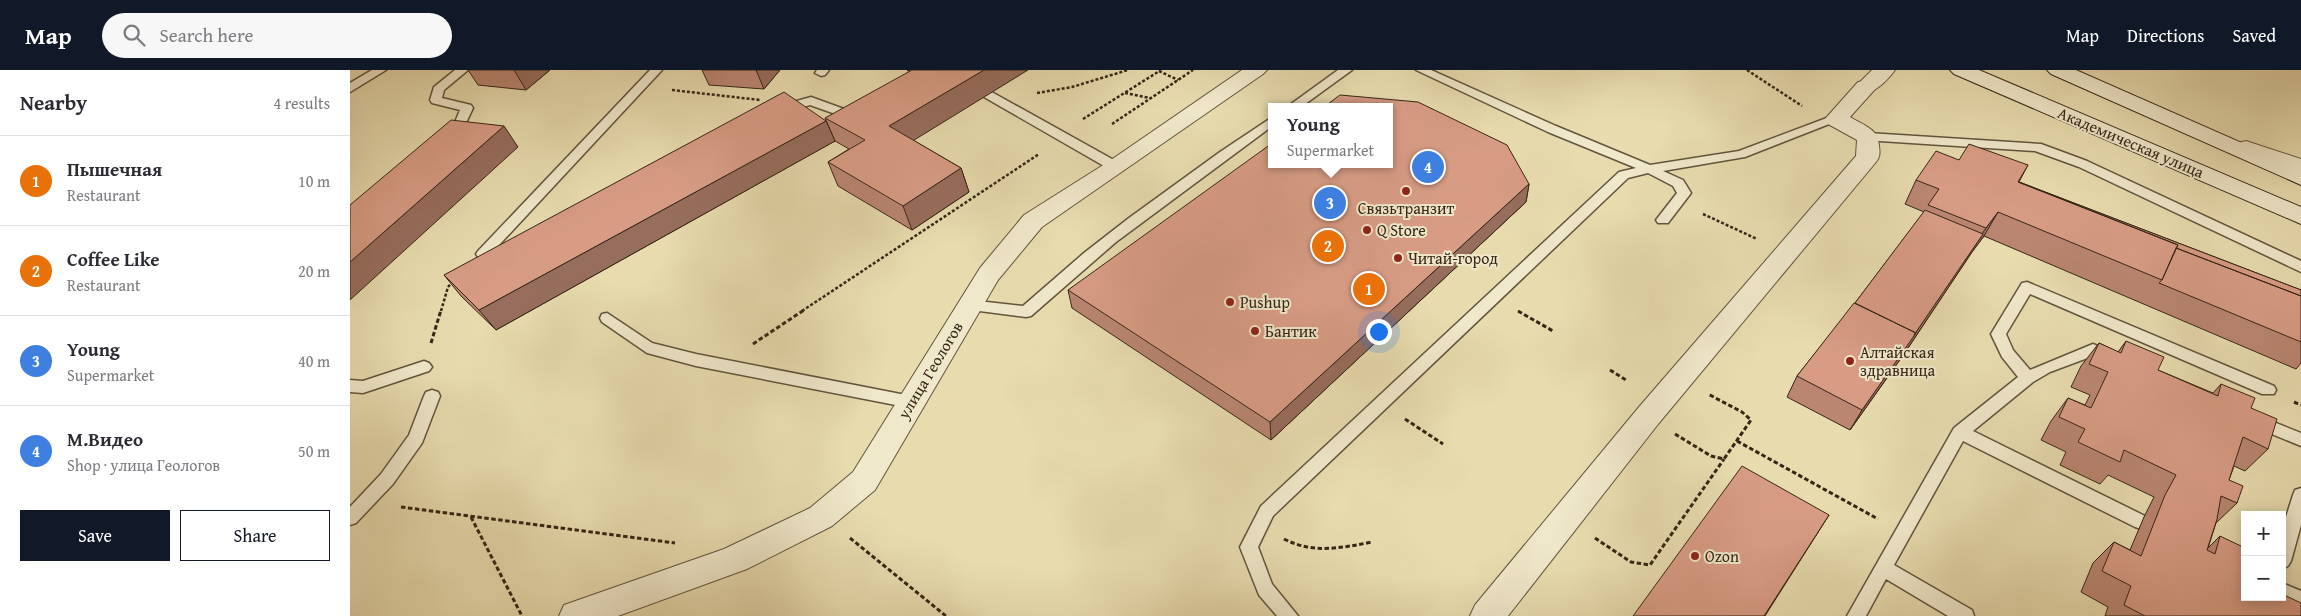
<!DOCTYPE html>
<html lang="en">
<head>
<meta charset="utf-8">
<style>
	:root { --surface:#fff; --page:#f7f7f7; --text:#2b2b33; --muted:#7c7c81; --line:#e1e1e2; --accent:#111827 }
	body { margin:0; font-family:"Gentium Book Plus",serif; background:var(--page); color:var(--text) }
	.controls { position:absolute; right:15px; bottom:15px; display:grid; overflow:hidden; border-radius:0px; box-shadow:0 2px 12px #0003 }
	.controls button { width:45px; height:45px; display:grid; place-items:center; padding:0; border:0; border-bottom:1px solid var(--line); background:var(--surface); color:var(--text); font:25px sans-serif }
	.you { position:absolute; left:1028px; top:261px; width:18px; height:18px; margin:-12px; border:4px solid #fff; border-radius:50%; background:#1a73e8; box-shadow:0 0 0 8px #1a73e833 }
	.badge { display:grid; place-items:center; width:32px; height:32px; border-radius:50%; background:var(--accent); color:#fff; font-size:16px; font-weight:700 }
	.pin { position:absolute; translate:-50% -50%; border:2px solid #fff; box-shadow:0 1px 5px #0006 }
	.popup { position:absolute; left:918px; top:33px; width:125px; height:65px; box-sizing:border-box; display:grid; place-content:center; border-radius:0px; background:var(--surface); filter:drop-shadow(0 1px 4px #0005); font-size:16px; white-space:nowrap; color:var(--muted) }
	.popup b { font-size:19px; color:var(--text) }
	.popup::after { content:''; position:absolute; left:50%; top:100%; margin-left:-10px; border:10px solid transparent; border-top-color:var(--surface) }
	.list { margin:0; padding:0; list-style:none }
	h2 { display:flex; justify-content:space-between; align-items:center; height:65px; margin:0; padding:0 20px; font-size:21px }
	h2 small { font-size:16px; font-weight:400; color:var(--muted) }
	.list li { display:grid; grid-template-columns:32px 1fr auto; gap:15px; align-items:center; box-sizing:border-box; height:90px; padding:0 20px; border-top:1px solid var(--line) }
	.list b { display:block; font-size:19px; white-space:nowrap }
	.list p { margin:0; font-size:16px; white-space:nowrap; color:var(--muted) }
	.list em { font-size:16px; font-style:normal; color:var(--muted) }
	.actions { display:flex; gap:10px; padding:15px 20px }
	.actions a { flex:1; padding:11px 0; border:1px solid var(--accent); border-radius:0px; text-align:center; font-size:18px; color:var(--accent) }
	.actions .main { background:var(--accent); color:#fff }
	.icon { flex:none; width:28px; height:28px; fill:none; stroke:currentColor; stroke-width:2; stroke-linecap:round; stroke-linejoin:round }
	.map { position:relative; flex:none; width:1951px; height:546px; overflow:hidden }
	header { display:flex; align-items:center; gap:30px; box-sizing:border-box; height:70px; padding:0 25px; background:var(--accent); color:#fff }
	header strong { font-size:24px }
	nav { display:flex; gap:28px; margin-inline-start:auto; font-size:18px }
	.search { width:350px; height:45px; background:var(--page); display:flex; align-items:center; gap:12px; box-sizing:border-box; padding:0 18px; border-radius:28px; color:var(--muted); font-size:19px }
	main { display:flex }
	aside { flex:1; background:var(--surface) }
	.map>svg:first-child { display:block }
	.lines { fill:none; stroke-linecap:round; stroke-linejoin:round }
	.service-casing { stroke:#62543d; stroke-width:3 }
	.minor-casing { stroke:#62543d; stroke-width:2 }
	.tertiary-casing { stroke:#62543d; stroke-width:2 }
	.secondary-casing { stroke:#362617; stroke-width:2 }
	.path-far1 { stroke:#362617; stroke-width:2.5; stroke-dasharray:3 2; stroke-linecap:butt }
	.path { stroke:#362617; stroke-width:3; stroke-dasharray:4.5 2.5; stroke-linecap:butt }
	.service { fill:#f0e8cb; fill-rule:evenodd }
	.minor { fill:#f0e8cb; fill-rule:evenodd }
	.tertiary { fill:#f0e8cb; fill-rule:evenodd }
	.secondary { fill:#f0e8cb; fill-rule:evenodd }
	.wall { fill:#ba8672; stroke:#362617 }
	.shaded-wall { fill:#976d5d; stroke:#362617 }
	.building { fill:#d89c85; stroke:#362617 }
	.poi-dot { fill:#8f2418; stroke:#f0e8cb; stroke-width:2 }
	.labels { text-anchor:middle; stroke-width:4; stroke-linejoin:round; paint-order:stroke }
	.street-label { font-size:16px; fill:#362617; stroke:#f0e8cb }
	.poi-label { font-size:16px; fill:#362617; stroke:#f0e8cb; text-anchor:start }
</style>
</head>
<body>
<header>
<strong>Map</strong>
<div class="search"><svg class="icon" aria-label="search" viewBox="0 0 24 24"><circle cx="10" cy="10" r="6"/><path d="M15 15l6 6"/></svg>Search here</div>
<nav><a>Map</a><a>Directions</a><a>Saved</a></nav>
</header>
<main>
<aside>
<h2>Nearby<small>4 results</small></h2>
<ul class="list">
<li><span class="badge" style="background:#e8710a">1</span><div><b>Пышечная</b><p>Restaurant</p></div><em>10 m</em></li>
<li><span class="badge" style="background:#e8710a">2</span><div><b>Coffee Like</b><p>Restaurant</p></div><em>20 m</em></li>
<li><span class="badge" style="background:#3f7fe0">3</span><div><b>Young</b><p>Supermarket</p></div><em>40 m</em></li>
<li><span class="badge" style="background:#3f7fe0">4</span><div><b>М.Видео</b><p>Shop · улица Геологов</p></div><em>50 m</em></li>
</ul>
<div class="actions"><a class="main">Save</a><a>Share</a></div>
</aside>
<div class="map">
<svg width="1951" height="546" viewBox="0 0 1951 546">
	<rect width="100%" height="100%" fill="#e8dcaf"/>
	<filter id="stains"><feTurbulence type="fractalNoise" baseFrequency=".004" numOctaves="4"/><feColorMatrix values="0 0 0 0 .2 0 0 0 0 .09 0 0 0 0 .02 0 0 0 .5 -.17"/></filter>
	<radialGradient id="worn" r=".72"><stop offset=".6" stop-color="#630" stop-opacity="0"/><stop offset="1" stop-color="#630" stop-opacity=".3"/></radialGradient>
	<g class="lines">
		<g class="service-casing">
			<path id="service" d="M22,0H36L0,22V13Z
				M105,0H118L94,20L92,28L121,35L123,38L114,57L98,69L92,65L105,52L110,40L82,33L80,30L84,17Z
				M300,0H312L138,187H128L126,184L128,181Z
				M467,0H479L475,5L471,6L465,3Z
				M988,0H1002L951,37H937Z
				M1066,0H1081L1206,56L1300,95L1389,81L1482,46H1490L1492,49L1395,87L1313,101L1333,110L1341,123L1318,153H1308L1306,150L1327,123L1323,116L1298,103L1278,108L923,446L908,477L922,514L948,546H927L909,525L890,477L911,436L1269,102L1286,98L1198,62Z
				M638,20L771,94L772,97L771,100H761L634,27V21Z
				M461,27L494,39L506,35L512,39L494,47L460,35L433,43L427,39L429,36Z
				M921,48V57L766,172L681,246L676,247L614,239L612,235L614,231L619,230L673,236L734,183L779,148L870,82Z
				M1518,63L1691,74L1737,91L1951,191V202L1729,97L1685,81L1514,70L1512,67Z
				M1677,212L1924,316L1926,320L1924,324H1912L1680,224L1656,264L1663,280L1680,300L1743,274L1766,284L1769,288L1766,292L1761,294L1743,286L1700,302L1683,312L1623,361L1797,447L1800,452L1797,457L1791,459L1785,457L1613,371L1544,495L1622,540L1624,546H1598L1536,509L1516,546H1497L1604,358L1668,307L1652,287L1641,264L1672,213Z
				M257,243L302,273L346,284L561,326L567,328L569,332L567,336L561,338L346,296L297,283L252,252L250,248L252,244Z
				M74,291L79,293L82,297L79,301L13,323L0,322V310L13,311Z
				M82,320L88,322L90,326L72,373L43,414L6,453L0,455V437L31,404L59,365L74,326L76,322Z
				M1906,345L1951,363V376L1900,355L1898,351L1900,347Z
				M1951,418V455L1941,491L1938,496L1932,499V460L1943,425L1945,420Z
				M1932,513L1951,521V538L1927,527H1932Z"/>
		</g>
		<g class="minor-casing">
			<path id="minor" d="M892,0H917L913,4L692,157L648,210L525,420L482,456L397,499L268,546H209L214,535L374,479L460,438L503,402L630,198L674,145L758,92Z
				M1516,11L1524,12L1527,17L1500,47C1513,55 1529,59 1529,76C1530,83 1530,87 1526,92L1309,353L1158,546H1120L1125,535L1289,337L1506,86L1507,70L1478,54L1475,49L1508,12Z
				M1896,71L1951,89V104L1888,83L1885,78L1888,73Z"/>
		</g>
		<g class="tertiary-casing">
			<path id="tertiary" d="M1522,0H1545C1536,12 1524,25 1508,22L1505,17Z"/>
		</g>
		<g class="secondary-casing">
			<path id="secondary" d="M1600,0H1629L1951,137V154L1604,4Z
				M1697,0H1726L1951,99V115L1701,4Z"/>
		</g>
		<path class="path-far1" d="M557,0H565
			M1397,0L1452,36
			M809,1L828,10
			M322,20L410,30
			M687,23L722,17L778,0
			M775,23L800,28
			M733,49L811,0
			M762,54L843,0
			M1353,144L1407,169
			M91,241L98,217L103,211
			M452,241L689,84"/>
		<path class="path" d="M1168,241L1203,261
			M81,273L91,240
			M403,274L454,240
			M1260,300L1276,310
			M1944,332L1951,335
			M1055,349L1093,374
			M1325,364L1361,386L1374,389L1401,350L1392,342L1358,324
			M1387,371L1528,449
			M51,437L325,473
			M121,447L172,546
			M500,468L596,546
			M1245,468L1281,492L1300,495L1374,389
			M934,469C963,484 991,478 1022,472"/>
		<use href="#service" class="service"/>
		<use href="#minor" class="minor"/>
		<use href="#tertiary" class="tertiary"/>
		<use href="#secondary" class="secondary"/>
	</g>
	<path class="wall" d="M118,0H200L176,20L128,15Z
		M352,0H430L414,19L359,15Z
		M475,48L563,70L611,98L619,122L562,160L488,116L478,92L499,79L485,71Z
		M485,71L146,260L111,226L94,205Z
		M1609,90L1678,95L1669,112L1951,220V293L1946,299L1634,166L1622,182L1554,284L1500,360L1437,327L1447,306L1505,233L1574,142L1555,134L1566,110Z
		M1179,114L1176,132L921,370L722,238L718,220Z
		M1776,271L1808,300L1863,323L1871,314L1901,338L1918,379L1895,401L1884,396L1879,410L1887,433L1866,453L1858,478L1870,466L1895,527L1951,546H1755L1758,537L1731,522L1743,493L1764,472L1780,480L1794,447L1804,427L1758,405L1750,414L1710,395L1716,382L1691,370L1701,351L1718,328L1735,335L1740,325L1721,317L1731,296L1749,273L1768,282Z"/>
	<path class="shaded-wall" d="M164,0H200L176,20Z
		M406,0H430L414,19Z
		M634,0H678L548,80L539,56Z
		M476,51L485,71L146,260L129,240Z
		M154,56L168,77L0,230V192Z
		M611,98L619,122L562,160L553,136Z
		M1179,114L1176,132L921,370L920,352Z
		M1648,142L1634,166L1622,182L1554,284L1500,360L1512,340L1636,158Z
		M1479,445L1415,546H1414Z"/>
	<path class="building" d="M562,0H634L539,56L611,98L553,136L478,92L515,70L475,48Z
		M434,22L476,51L129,240L94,205Z
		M990,25L1068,32L1157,75L1179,114L920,352L718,220L921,74V94H1039V37H974Z
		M101,50L154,56L0,192V135Z
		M1619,74L1678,95L1668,112L1828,175L1812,210L1648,142L1636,158L1578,135L1589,119L1566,110L1586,81L1609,90Z
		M1669,112L1951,220V226L1826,178L1828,175Z
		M1575,140L1633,164L1564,265L1566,263L1505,233Z
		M1826,178L1951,226V272L1809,213L1812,210Z
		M1504,233L1566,263L1512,340L1447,306Z
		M1776,271L1814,287L1808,300L1868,326L1871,314L1905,328L1901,338L1927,349L1918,379L1893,367L1879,410L1893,416L1887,433L1871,426L1867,449L1857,480L1865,484L1870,466L1895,478V527H1932V524L1951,533V546H1795L1774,535L1781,516L1752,501L1764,472L1791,486L1815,425L1826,405L1774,380L1770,392L1728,372L1735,359L1709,347L1718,328L1741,338L1758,302L1739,294L1749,273L1771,283Z
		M1392,396L1479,445L1414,546H1283Z"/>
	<g class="poi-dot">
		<circle cx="1056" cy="121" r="5"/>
		<circle cx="1017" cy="160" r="5"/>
		<circle cx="1048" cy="188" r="5"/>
		<circle cx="880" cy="232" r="5"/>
		<circle cx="905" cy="261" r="5"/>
		<circle cx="1500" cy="291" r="5"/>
		<circle cx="1345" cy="486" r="5"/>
	</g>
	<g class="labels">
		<g class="street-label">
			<text transform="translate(1781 72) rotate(23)" y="6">Академическая улица</text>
			<text transform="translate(580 300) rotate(-59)" y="6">улица Геологов</text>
		</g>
		<g class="poi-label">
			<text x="1056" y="144" text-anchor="middle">Связьтранзит</text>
			<text x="1027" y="166">Q Store</text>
			<text x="1058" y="194">Читай-город</text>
			<text x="890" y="238">Pushup</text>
			<text x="915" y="267">Бантик</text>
			<text x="1510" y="288">Алтайская<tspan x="1510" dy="18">здравница</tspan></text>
			<text x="1355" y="492">Ozon</text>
		</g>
	</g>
	<rect width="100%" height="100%" filter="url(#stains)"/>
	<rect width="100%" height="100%" fill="url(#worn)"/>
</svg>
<div class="controls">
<button>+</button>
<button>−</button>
</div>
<div class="you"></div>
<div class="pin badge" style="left:1019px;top:219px;background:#e8710a">1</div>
<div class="pin badge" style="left:978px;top:176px;background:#e8710a">2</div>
<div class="pin badge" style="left:980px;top:133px;background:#3f7fe0">3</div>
<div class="popup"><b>Young</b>Supermarket</div>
<div class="pin badge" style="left:1078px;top:97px;background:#3f7fe0">4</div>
</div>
</main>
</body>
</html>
